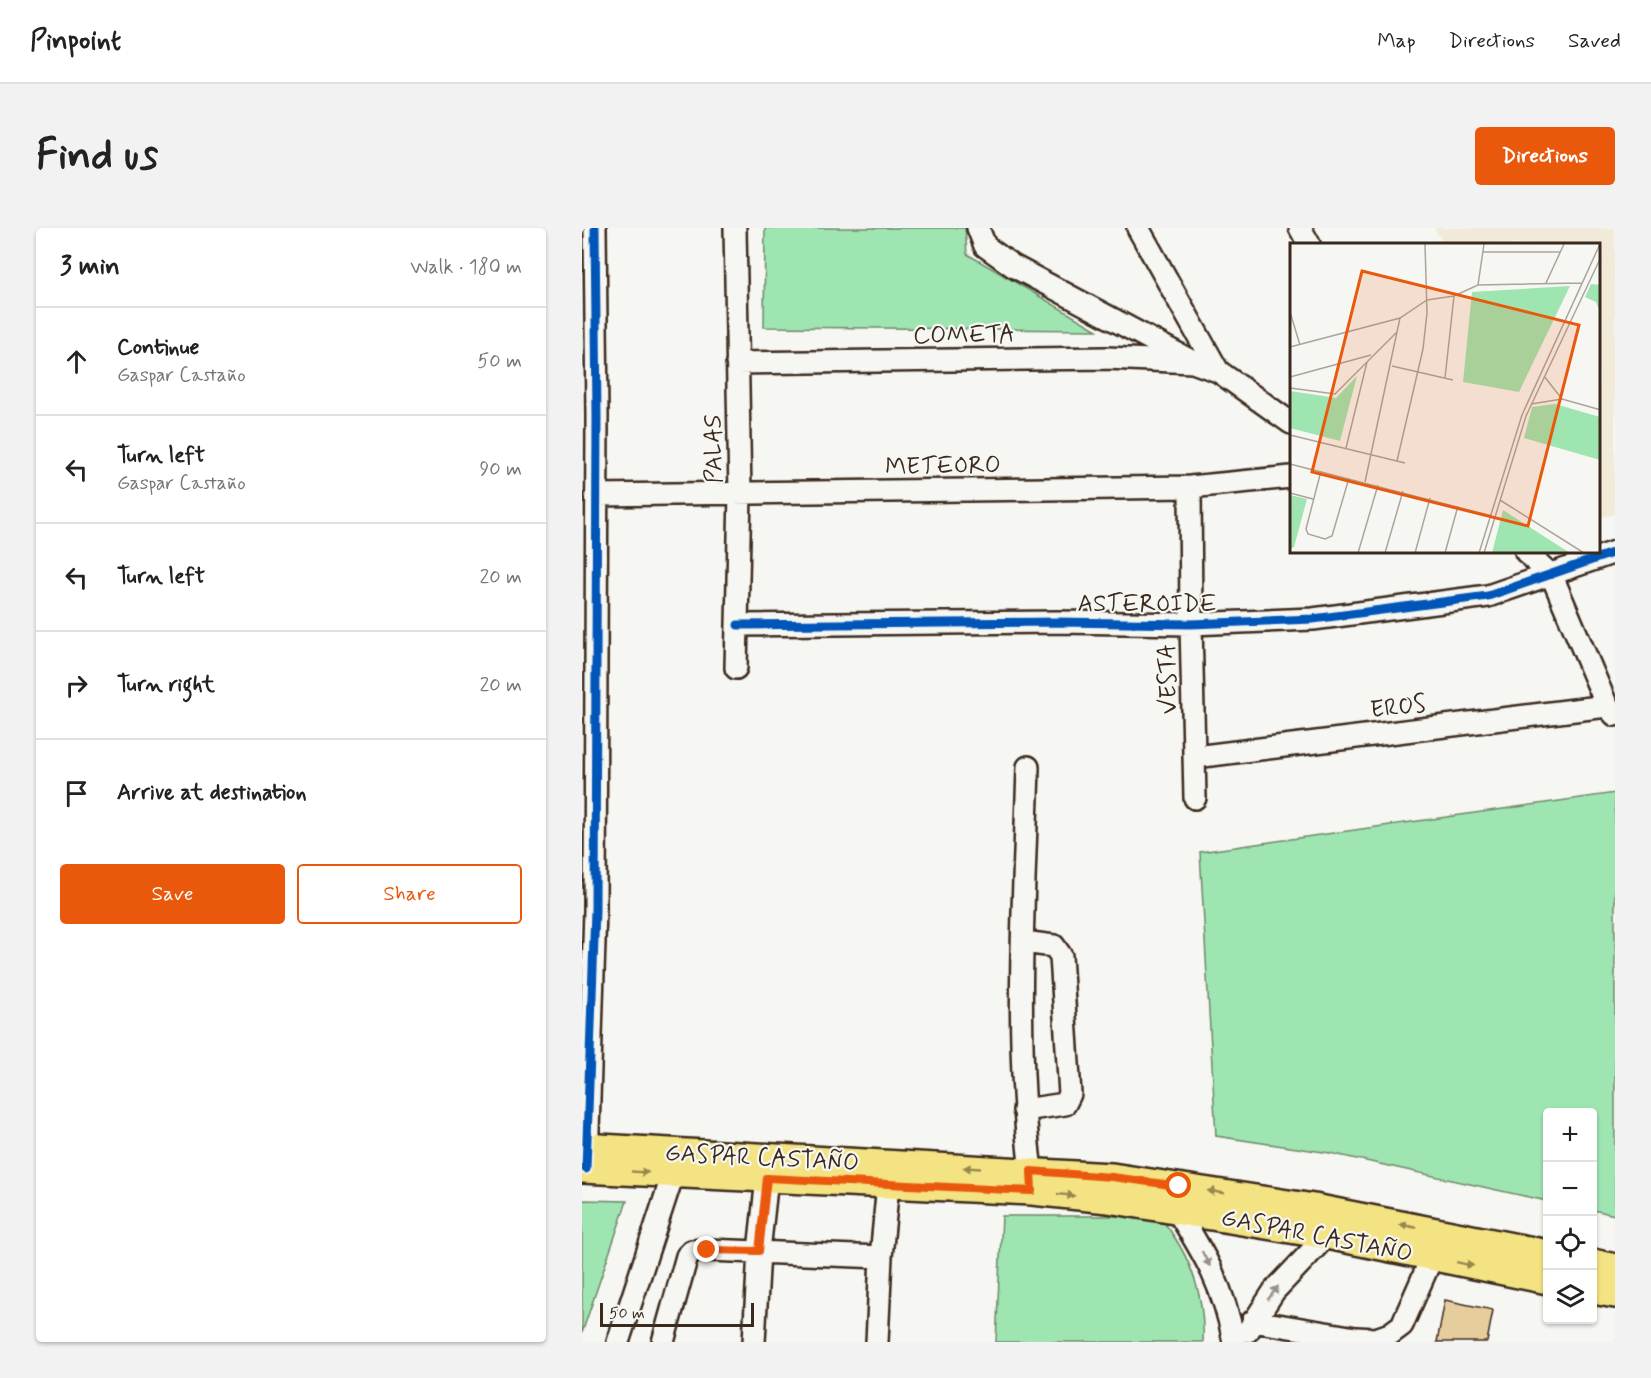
<!DOCTYPE html>
<html lang="en">
<head>
<meta charset="utf-8">
<style>
	:root { --surface:#fff; --page:#f2f2f2; --text:#222; --muted:#767676; --line:#e0e0e0; --accent:#ea580c }
	body { margin:0; font-family:Mynerve,sans-serif; background:var(--page); color:var(--text) }
	.controls { position:absolute; right:18px; bottom:18px; display:grid; overflow:hidden; border-radius:6px; box-shadow:0 2px 4px #0004 }
	.controls button { width:54px; height:54px; display:grid; place-items:center; padding:0; border:0; border-bottom:2px solid var(--line); background:var(--surface); color:var(--text); font:30px sans-serif }
	.scale { position:absolute; left:18px; bottom:15px; width:154px; box-sizing:border-box; padding-left:6px; border:3px solid #3b2a1e; border-top:0; font-size:16px; line-height:21px; white-space:nowrap; color:#3b2a1e; -webkit-text-stroke:4px #f6f6f2; paint-order:stroke }
	.stop { position:absolute; width:18px; height:18px; margin:-14px; border:4px solid #ea580c; border-radius:50%; background:#fff }
	.stop.end { background:#ea580c; border-color:#fff; box-shadow:0 2px 6px #0008 }
	.list { margin:0; padding:0; list-style:none }
	h2 { display:flex; justify-content:space-between; align-items:center; height:78px; margin:0; padding:0 24px; font-size:26px }
	h2 small { font-size:20px; font-weight:400; color:var(--muted) }
	.list li { display:grid; grid-template-columns:39px 1fr auto; gap:18px; align-items:center; box-sizing:border-box; height:108px; padding:0 24px; border-top:2px solid var(--line) }
	.list b { display:block; font-size:22px; white-space:nowrap }
	.list p { margin:0; font-size:20px; white-space:nowrap; color:var(--muted) }
	.list em { font-size:20px; font-style:normal; color:var(--muted) }
	.actions { display:flex; gap:12px; padding:18px 24px }
	.actions a { flex:1; padding:14px 0; border:2px solid var(--accent); border-radius:6px; text-align:center; font-size:21px; color:var(--accent) }
	.actions .main { background:var(--accent); color:#fff }
	.icon { flex:none; width:33px; height:33px; fill:none; stroke:currentColor; stroke-width:2; stroke-linecap:round; stroke-linejoin:round }
	.map { position:relative; flex:none; width:1033px; height:1114px; overflow:hidden; border-radius:6px }
	header { display:flex; align-items:center; gap:36px; box-sizing:border-box; height:84px; padding:0 30px; background:var(--surface); border-bottom:2px solid var(--line) }
	header strong { font-size:28px }
	nav { display:flex; gap:33px; margin-inline-start:auto; font-size:21px }
	.intro { display:flex; align-items:center; justify-content:space-between; box-sizing:border-box; height:144px; padding:0 36px }
	h1 { margin:0; font-size:42px }
	.button { padding:15px 27px; border-radius:6px; background:var(--accent); color:#fff; font-size:21px; font-weight:700 }
	main { display:flex; gap:36px; padding:0 36px }
	aside { flex:1; background:var(--surface); border-radius:6px; box-shadow:0 2px 4px #0004 }
	.map>svg:first-child { display:block }
	.built { fill:#f1ead8 }
	.green { fill:#9fe5b2; stroke:#6d8868; stroke-width:1.5 }
	.building { fill:#e6cd9c; stroke:#3b2a1e; stroke-width:1.5 }
	.lines { fill:none; stroke-linecap:round; stroke-linejoin:round }
	.minor-casing { stroke:#3b2a1e; stroke-width:26 }
	.major-casing { stroke:#3b2a1e; stroke-width:32 }
	.minor { stroke:#f6f6f2; stroke-width:21 }
	.major { stroke:#f4e382; stroke-width:27 }
	.cycleway-casing { stroke:#f6f6f2; stroke-width:13 }
	.cycleway { stroke:#0057b8; stroke-width:9 }
	.oneway { fill:#988650 }
	.oneway2 { fill:#989088 }
	.route { stroke:#ea580c; stroke-width:8 }
	.labels { text-anchor:middle; stroke-width:4.5; stroke-linejoin:round; paint-order:stroke }
	.street-label { font-size:24px; fill:#3b2a1e; stroke:#f6f6f2 }
	.inset-road { fill:none; stroke:#aba49d; stroke-width:1.5 }
	.view { fill:#e8590c; fill-opacity:0.15; stroke:#e8590c; stroke-width:3 }
	.inset-edge { fill:none; stroke:#3b2a1e; stroke-width:3 }
</style>
</head>
<body>
<header>
<strong>Pinpoint</strong>
<nav><a>Map</a><a>Directions</a><a>Saved</a></nav>
</header>
<div class="intro"><h1>Find us</h1><a class="button">Directions</a></div>
<main>
<aside>
<h2>3 min<small>Walk · 180 m</small></h2>
<ul class="list">
<li><svg class="icon" aria-label="ahead" viewBox="0 0 24 24"><path d="M12 20V5M6 11l6-6 6 6"/></svg><div><b>Continue</b><p>Gaspar Castaño</p></div><em>50 m</em></li>
<li><svg class="icon" aria-label="left" viewBox="0 0 24 24"><path d="M17 20v-9H6M10 6l-5 5 5 5"/></svg><div><b>Turn left</b><p>Gaspar Castaño</p></div><em>90 m</em></li>
<li><svg class="icon" aria-label="left" viewBox="0 0 24 24"><path d="M17 20v-9H6M10 6l-5 5 5 5"/></svg><div><b>Turn left</b></div><em>20 m</em></li>
<li><svg class="icon" aria-label="right" viewBox="0 0 24 24"><path d="M7 20v-9h11M14 6l5 5-5 5"/></svg><div><b>Turn right</b></div><em>20 m</em></li>
<li><svg class="icon" aria-label="arrive" viewBox="0 0 24 24"><path d="M6 21V4h12l-3 4 3 4H6"/></svg><div><b>Arrive at destination</b></div></li>
</ul>
<div class="actions"><a class="main">Save</a><a>Share</a></div>
</aside>
<div class="map">
<svg width="1033" height="1114" viewBox="0 0 1033 1114">
	<rect width="100%" height="100%" fill="#f6f6f2"/>
	<filter id="ink" filterUnits="userSpaceOnUse"><feTurbulence type="fractalNoise" baseFrequency=".0167" numOctaves="2"/><feDisplacementMap in="SourceGraphic" scale="12" xChannelSelector="R" yChannelSelector="G"/><feConvolveMatrix kernelMatrix="1 2 1 2 8 2 1 2 1" color-interpolation-filters="sRGB"/></filter>
	<g filter="url(#ink)">
		<path class="built" d="M852,0H1033V286L1020,289L1017,283V16H862Z"/>
		<path class="green" d="M183,0H383L385,26L515,102L182,99Z
			M1033,565V987L1011,982V884H966L965,973L748,925L634,908L618,624Z
			M0,972L45,973L0,1105Z
			M420,988H577C607,1024 623,1067 621,1114H414Z"/>
		<path class="building" d="M863,1072L911,1082L905,1114H855Z"/>
		<g class="lines">
			<g class="minor-casing">
				<path id="minor" d="M153,0L158,265L154,440
					M396,0L403,18L431,38L611,134L636,143L709,195
					M556,0L636,143
					M718,0L727,16
					M155,135L525,130L611,134
					M608,259L609,396L613,570
					M14,267L608,259L709,249
					M944,324L970,348L1025,478L1033,487
					M156,397L476,394L609,396L731,391L906,368L1033,324
					M613,529L1025,478
					M446,539C442,673 432,809 449,943
					M441,714L472,718L479,728L488,866L483,876L442,882
					M5,934L13,682L15,188L13,0
					M594,981C623,1027 642,1059 652,1114
					M671,1093L774,1110L794,1111L808,1106L820,1097L850,1029
					M666,1103L692,1063L745,1007
					M36,1114L91,946
					M81,1114L105,1028L110,1023L125,1022L299,1029
					M172,1114L177,1023L185,950
					M295,1114L299,1029L306,956"/>
			</g>
			<g class="major-casing">
				<path id="major" d="M0,919L530,949L732,980L966,1026
					M0,941L450,963L526,971L745,1007L966,1052
					M1011,1035L1033,1040
					M1011,1062L1033,1066"/>
			</g>
			<use href="#minor" class="minor"/>
			<use href="#major" class="major"/>
			<g class="cycleway-casing">
				<path id="cycleway" d="M156,397L476,394L609,396L731,391L906,368L1033,324
					M4,941L13,682L15,188L13,0"/>
			</g>
			<use href="#cycleway" class="cycleway"/>
		</g>
		<defs><path id="oneway-solid" d="M-6-.8H1V-3.2L6.5 0L1 3.2V.8H-6Z" transform="scale(1.5)"/></defs>
		<g class="oneway">
			<use href="#oneway-solid" transform="translate(390 940) rotate(-177)"/>
			<use href="#oneway-solid" transform="translate(58 944) rotate(3)"/>
			<use href="#oneway-solid" transform="translate(634 964) rotate(-171)"/>
			<use href="#oneway-solid" transform="translate(484 967) rotate(6)"/>
			<use href="#oneway-solid" transform="translate(826 998) rotate(-169)"/>
			<use href="#oneway-solid" transform="translate(883 1036) rotate(12)"/>
		</g>
		<g class="oneway2">
			<use href="#oneway-solid" transform="translate(624 1031) rotate(62)"/>
			<use href="#oneway-solid" transform="translate(691 1065) rotate(-52)"/>
		</g>
	</g>
	<g class="lines" filter="url(#ink)">
		<path class="route" d="M125,1022L177,1023L185,950L450,963L449,943L530,949L597,958"/>
	</g>
	<g class="labels">
		<g class="street-label">
			<text transform="translate(382 106) rotate(-1)" y="8">COMETA</text>
			<text transform="translate(131 221) rotate(-91)" y="8">PALAS</text>
			<text transform="translate(361 237) rotate(-1)" y="8">METEORO</text>
			<text x="565" y="383">ASTEROIDE</text>
			<text transform="translate(585 451) rotate(-92)" y="8">VESTA</text>
			<text transform="translate(816 478) rotate(-7)" y="8">EROS</text>
			<text transform="translate(180 929) rotate(3)" y="8">GASPAR CASTAÑO</text>
			<text transform="translate(735 1007) rotate(11)" y="8">GASPAR CASTAÑO</text>
		</g>
	</g>
	<g transform="translate(708 15)">
		<rect width="310" height="310" fill="#f6f6f2"/>
		<path d="M301,41L310,42V69L306,59L295,54ZM280,43L229,149L173,139L182,49ZM67,133L50,198L0,185V148L46,155ZM265,161L310,174V217L234,195L242,164ZM0,252L17,256L4,304L0,306ZM213,267L280,310H202Z" fill="#9fe5b2"/>
		<path class="inset-road" d="M193,9H270M256,40L274,1M188,42L194,1M0,69L10,102M0,104L110,75L137,57L164,53L188,42L292,40M102,123L163,137M254,133L272,156M0,134L81,112M155,135L164,53M0,145L45,151L107,89L110,75M241,161L272,156L311,167M0,192L115,220M56,205L77,119M107,218L133,106L137,70L135,1M0,221L202,273M31,228L16,286L18,291L35,296L42,293L59,235M75,239L107,89M0,250L23,256M210,257L294,310M68,310L88,242M95,310L113,248M125,310L140,255M155,310L168,263M189,310L232,172L310,1M194,310L236,173L311,14"/>
		<path class="view" d="M72,28L289,82L238,283L22,229Z"/>
		<rect width="310" height="310" class="inset-edge"/>
	</g>
</svg>
<div class="controls">
<button>+</button>
<button>−</button>
<button><svg class="icon" aria-label="locate" viewBox="0 0 24 24"><circle cx="12" cy="12" r="6"/><path d="M12 2v4M12 18v4M2 12h4M18 12h4"/></svg></button>
<button><svg class="icon" aria-label="layers" viewBox="0 0 24 24"><path d="M12 4l9 5-9 5-9-5zM3 14l9 5 9-5"/></svg></button>
</div>
<div class="scale">50 m</div>
<div class="stop" style="left:597px;top:958px"></div>
<div class="stop end" style="left:125px;top:1022px"></div>
</div>
</main>
</body>
</html>
